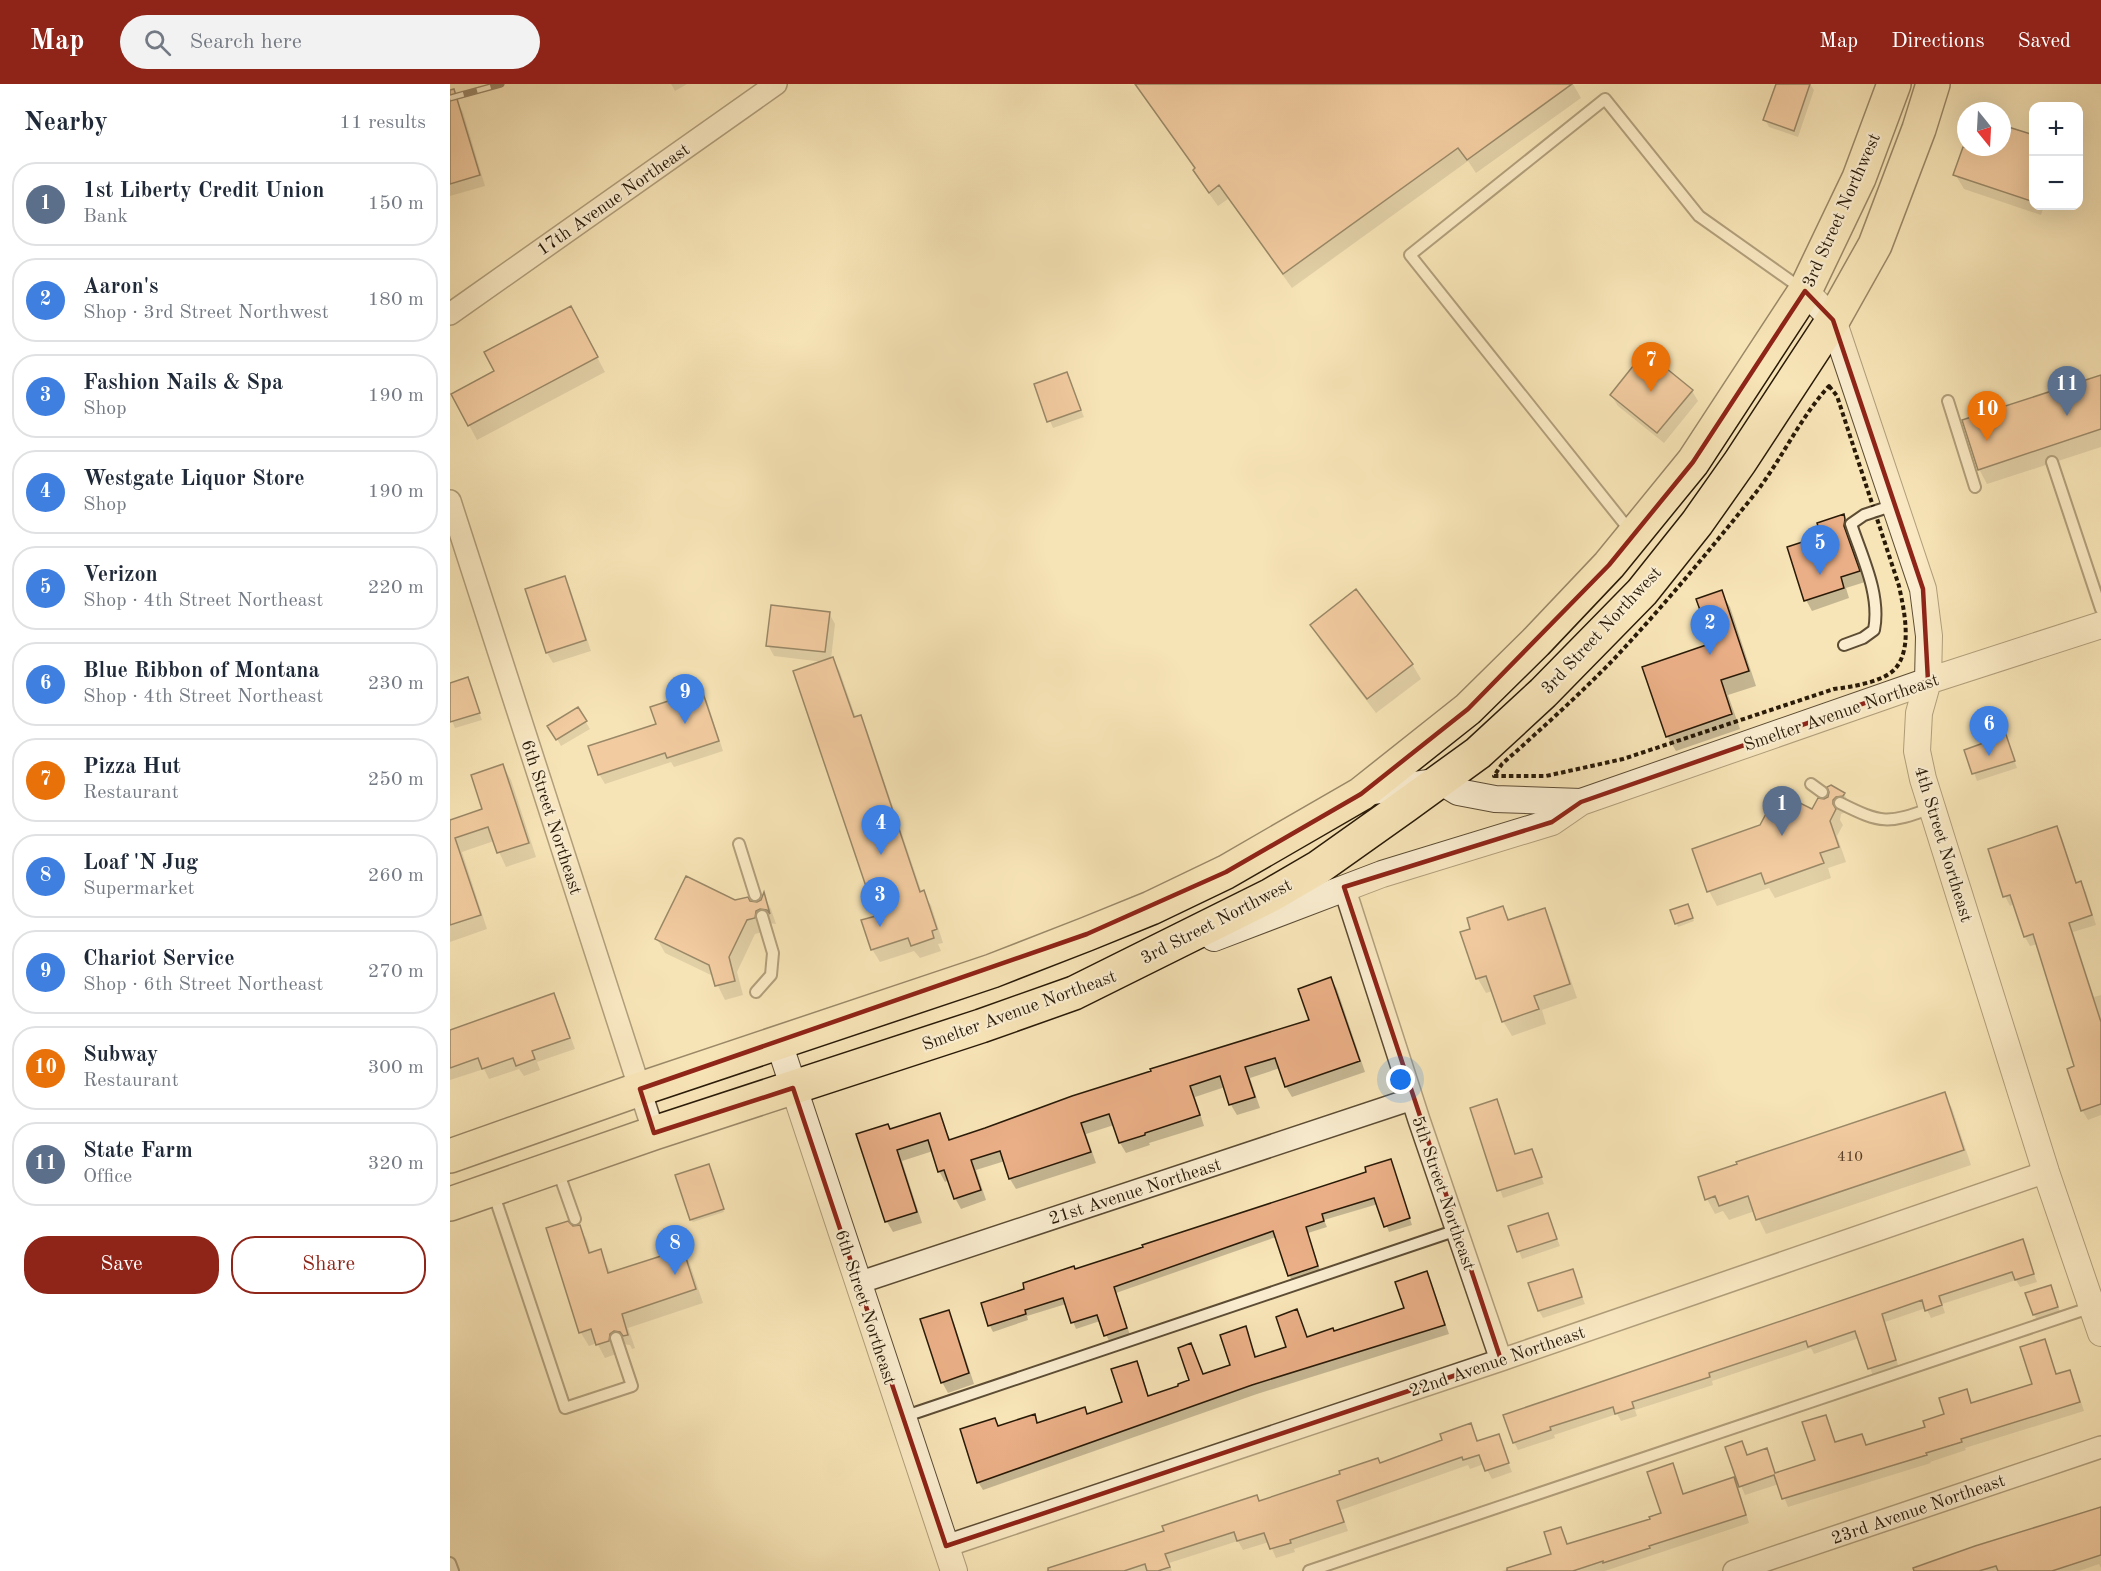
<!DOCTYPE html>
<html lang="en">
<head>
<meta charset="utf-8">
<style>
	:root { --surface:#fff; --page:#f2f2f3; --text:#1f2937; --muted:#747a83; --line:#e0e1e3; --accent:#8f2418 }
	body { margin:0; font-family:"Old Standard TT",serif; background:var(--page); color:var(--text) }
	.controls { position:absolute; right:18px; top:18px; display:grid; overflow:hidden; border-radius:12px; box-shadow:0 6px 24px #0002 }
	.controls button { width:54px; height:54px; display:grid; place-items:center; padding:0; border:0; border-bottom:2px solid var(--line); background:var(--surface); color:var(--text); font:30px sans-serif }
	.compass { position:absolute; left:1507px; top:18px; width:54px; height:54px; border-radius:50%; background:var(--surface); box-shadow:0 6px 24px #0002; rotate:162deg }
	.you { position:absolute; left:951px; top:996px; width:21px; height:21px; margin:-15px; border:4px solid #fff; border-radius:50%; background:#1a73e8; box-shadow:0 0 0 9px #1a73e833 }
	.badge { display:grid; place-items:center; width:39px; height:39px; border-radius:50%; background:var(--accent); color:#fff; font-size:20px; font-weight:700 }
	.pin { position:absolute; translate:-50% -50px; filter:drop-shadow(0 2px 3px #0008) }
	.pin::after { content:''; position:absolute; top:32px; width:21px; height:18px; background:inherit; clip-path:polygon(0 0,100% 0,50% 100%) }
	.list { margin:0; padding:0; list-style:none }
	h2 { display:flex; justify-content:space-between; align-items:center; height:78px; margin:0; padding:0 24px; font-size:26px }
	h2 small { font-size:20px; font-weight:400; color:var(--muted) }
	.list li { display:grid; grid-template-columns:39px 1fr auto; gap:18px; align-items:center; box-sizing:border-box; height:84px; margin:0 12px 12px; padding:0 12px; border:2px solid var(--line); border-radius:24px }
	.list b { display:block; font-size:22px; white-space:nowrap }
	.list p { margin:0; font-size:20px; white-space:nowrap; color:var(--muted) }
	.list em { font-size:20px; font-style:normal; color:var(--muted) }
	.actions { display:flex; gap:12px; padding:18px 24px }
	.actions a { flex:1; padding:14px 0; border:2px solid var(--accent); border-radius:24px; text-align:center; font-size:21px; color:var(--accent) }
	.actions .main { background:var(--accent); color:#fff }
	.icon { flex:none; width:33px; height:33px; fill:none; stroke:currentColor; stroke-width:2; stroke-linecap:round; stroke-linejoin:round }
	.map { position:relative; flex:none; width:1651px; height:1487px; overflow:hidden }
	header { display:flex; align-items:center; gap:36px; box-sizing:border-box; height:84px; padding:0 30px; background:var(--accent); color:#fff }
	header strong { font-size:28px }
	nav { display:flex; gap:33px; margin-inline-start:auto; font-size:21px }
	.search { width:420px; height:54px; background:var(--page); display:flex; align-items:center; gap:15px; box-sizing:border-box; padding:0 21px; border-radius:33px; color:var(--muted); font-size:22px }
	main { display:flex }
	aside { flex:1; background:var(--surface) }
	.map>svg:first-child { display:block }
	.shadow { fill:#0003 }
	.building { fill:#eaaf86; stroke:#291a08; stroke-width:1.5 }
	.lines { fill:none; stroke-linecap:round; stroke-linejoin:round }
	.service-casing { stroke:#5c4c34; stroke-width:14 }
	.minor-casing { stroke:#5c4c34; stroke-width:24 }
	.tertiary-casing { stroke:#5c4c34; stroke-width:28 }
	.trunk-casing { stroke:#291a08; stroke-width:36 }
	.path { stroke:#291a08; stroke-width:4; stroke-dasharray:4.5 3; stroke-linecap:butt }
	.service { stroke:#faedd0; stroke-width:10 }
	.minor { stroke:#faedd0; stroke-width:21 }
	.tertiary { stroke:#faedd0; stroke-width:26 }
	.trunk { stroke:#f7e4b7; stroke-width:33 }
	.rail-casing { stroke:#291a08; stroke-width:7 }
	.rail { stroke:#faedd0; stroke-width:4.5; stroke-dasharray:14; stroke-linecap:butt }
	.marked { fill:none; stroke:#8f2418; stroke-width:4.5; stroke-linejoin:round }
	.labels { text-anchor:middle; stroke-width:4.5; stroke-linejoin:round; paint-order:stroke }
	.number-label { font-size:15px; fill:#593f28 }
	.street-label { font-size:18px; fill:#291a08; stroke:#faedd0 }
</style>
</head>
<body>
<header>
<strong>Map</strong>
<div class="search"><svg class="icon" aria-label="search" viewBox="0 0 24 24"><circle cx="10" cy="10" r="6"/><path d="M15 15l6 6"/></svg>Search here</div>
<nav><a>Map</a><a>Directions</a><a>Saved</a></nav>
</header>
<main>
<aside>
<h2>Nearby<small>11 results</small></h2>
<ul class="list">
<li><span class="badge" style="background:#5c6f8a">1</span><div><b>1st Liberty Credit Union</b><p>Bank</p></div><em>150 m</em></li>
<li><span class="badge" style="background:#3f7fe0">2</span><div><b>Aaron's</b><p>Shop · 3rd Street Northwest</p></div><em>180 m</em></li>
<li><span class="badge" style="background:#3f7fe0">3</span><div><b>Fashion Nails &amp; Spa</b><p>Shop</p></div><em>190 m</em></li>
<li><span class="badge" style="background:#3f7fe0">4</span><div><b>Westgate Liquor Store</b><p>Shop</p></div><em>190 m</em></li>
<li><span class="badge" style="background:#3f7fe0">5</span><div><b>Verizon</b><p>Shop · 4th Street Northeast</p></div><em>220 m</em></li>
<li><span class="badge" style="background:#3f7fe0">6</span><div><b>Blue Ribbon of Montana</b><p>Shop · 4th Street Northeast</p></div><em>230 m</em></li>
<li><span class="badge" style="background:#e8710a">7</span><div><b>Pizza Hut</b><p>Restaurant</p></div><em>250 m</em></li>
<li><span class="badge" style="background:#3f7fe0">8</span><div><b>Loaf 'N Jug</b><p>Supermarket</p></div><em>260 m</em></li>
<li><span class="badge" style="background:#3f7fe0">9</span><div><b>Chariot Service</b><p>Shop · 6th Street Northeast</p></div><em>270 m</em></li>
<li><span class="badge" style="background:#e8710a">10</span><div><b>Subway</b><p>Restaurant</p></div><em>300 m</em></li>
<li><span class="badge" style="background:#5c6f8a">11</span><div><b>State Farm</b><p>Office</p></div><em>320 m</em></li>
</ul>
<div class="actions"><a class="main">Save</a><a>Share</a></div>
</aside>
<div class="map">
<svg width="1651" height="1487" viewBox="0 0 1651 1487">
	<rect width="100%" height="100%" fill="#f7e4b7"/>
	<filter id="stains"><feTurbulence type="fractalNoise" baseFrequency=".00333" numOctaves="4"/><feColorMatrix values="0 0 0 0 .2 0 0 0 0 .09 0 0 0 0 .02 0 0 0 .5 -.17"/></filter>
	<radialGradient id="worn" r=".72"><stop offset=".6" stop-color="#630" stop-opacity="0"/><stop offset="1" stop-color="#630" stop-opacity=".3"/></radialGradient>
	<path class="shadow" d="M221,0H237L225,7Z
		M684,0H1123L1131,14L1026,89L1018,77L842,204L778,115L768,122L753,101L745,86L746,85Z
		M1328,0H1360L1364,6L1348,53L1319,43L1315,36Z
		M7,18L13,28L35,102L0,112V20Z
		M1552,43L1584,53V122H1594L1591,131L1514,105L1505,90L1516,58V63H1552Z
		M129,239L155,288L27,356L19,341L46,287Z
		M616,289L634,333L603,344L585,301Z
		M1651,292V363L1537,400L1529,385Z
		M1242,307L1248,317L1214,359L1168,322L1161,311Z
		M1393,432L1399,443L1401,447L1399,454L1415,498L1396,504L1399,514L1362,527L1356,516L1373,453Z
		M114,494L120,504L141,567L103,579L97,569Z
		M1271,508L1280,523L1306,602L1278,611L1290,645L1226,667L1217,652L1263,560Z
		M379,529L385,540L381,575H383L390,588L406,634L410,633L417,646L472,809L481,821L493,859L488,860L491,867L470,874L464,867L430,878L422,865L428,833L373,578L324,572L318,561Z
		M862,541L962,580L971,595L926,629L870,556Z
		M17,595L32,636L5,644L0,633V600Z
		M251,608L257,617L273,667L224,683L221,678L155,700L149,690L208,641Z
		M128,625L140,645L111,662L100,642Z
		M1550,638L1567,684L1527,697L1516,666L1541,658Z
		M53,682L61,696L86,773L56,783L44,757L12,768L37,845L0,858V734L2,737L34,726Z
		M1381,708L1394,710L1403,725L1391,730L1390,736L1393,741L1387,752L1396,778L1378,784L1381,794L1325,814L1319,804L1267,822L1259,807L1362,727L1379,714Z
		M1607,744L1612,754L1627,800L1630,799L1636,808L1646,841L1623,848L1644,913L1651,911V1031L1638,1036L1632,1026L1626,983L1588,860L1580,862L1575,853L1564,820L1560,822L1555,812Z
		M314,812L321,825L326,840L319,839L313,848L305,850L287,888L293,911L275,916L263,892L215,869L207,855L285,817L307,820L312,817Z
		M1053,823L1060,837L1094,826L1102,841L1127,914L1092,926L1096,940L1062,952L1053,937L1043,907L1036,909L1028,895L1012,849L1022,846Z
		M1239,825L1244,837L1228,843L1222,827Z
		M881,895L887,905L915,988L842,1013L836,1003L830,984L800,994L810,1024L787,1031L781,1021L775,1003L745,1013L754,1042L699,1059L700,1061L676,1069L670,1059L664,1041L636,1050L646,1079L566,1105L560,1095L555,1077L526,1086L536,1116L511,1125L505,1114L499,1096L495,1098L489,1087L483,1067L452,1077L472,1139L443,1148L437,1138L408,1051L440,1047L489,1031L501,1057L861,937Z
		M103,911L109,921L125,965L87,978L90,986L74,992L69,985L39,995L34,985L0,996V947Z
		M1494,1010L1502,1024L1521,1081L1316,1150L1305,1127L1279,1136L1273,1127L1265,1130L1257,1115Z
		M1046,1017L1066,1072L1082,1067L1094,1100L1053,1114L1022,1025Z
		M943,1083L962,1141L939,1148L928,1120L874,1136L877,1143L858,1149L871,1189L842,1198L826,1153L666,1209L680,1251L659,1257L650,1237L626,1245L616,1220L577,1232L578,1236L543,1248L540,1242L532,1220L625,1187Z
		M260,1085L274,1128L243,1138L241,1136Z
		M1098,1131L1110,1162L1072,1175L1060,1143Z
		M129,1142L137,1156L141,1170L150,1167L161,1189L232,1166L240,1180L253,1219L178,1244L185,1264L182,1265L180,1261L172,1260L166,1270L155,1274L147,1259L139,1262L131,1249L98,1145Z
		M1572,1157L1587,1198L1570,1203L1566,1196L1492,1220L1495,1229L1481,1234L1476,1224L1435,1238L1449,1284L1423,1292L1409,1254L1364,1270L1361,1264L1262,1297L1263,1301L1185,1326L1187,1332L1171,1337L1167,1330L1104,1351L1105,1354L1068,1366L1064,1358L1055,1332Z
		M1122,1187L1135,1220L1093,1234L1089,1227Z
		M976,1189L981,1197L999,1250L807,1310L533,1406L528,1398L549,1343L584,1332L589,1340L634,1325L638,1331L674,1319L686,1278L691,1287L699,1313L741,1297V1261L754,1292L782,1282L795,1244L807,1274L838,1264L847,1227L858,1255L884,1248L956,1225Z
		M1600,1203L1611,1230L1588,1237L1584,1231Z
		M498,1228L504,1239L524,1300L498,1309L492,1298Z
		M1594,1257L1607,1291L1619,1287L1624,1296L1634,1327L1515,1364L1516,1366L1480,1378L1481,1379L1338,1423L1329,1400L1295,1411L1291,1402V1359L1298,1372L1316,1366L1326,1390L1367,1377L1375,1333L1386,1360L1412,1351L1417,1362L1477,1344L1496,1331L1516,1307L1522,1320L1584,1301Z
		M1021,1341L1029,1358L1048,1352L1062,1388L1042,1395L1034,1380L1020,1385L1018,1381L891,1426L898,1447L844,1465L845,1468L826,1474L819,1458L793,1466L788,1457L719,1479L722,1487H595L930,1380L994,1357Z
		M1223,1381L1234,1411L1283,1395L1288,1403L1299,1439L1155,1487H1052L1102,1471L1111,1444L1118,1462L1202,1436L1213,1430Z
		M1651,1422V1484L1649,1480L1629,1487H1465Z"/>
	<path class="building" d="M685,0H1122L1017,76L1008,64L833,190L769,101L759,109L743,86L745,84Z
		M1326,0H1360L1344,47L1313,36Z
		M4,5L30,91L0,100V6Z
		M1552,41L1584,51V118L1503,91L1513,63H1552Z
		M121,222L148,273L18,342L1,310L44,287L34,268Z
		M1195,267L1243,306L1207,349L1160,311Z
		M617,288L631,326L597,338L584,300Z
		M1651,291V345L1528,386L1512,336Z
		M1394,430L1395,435L1394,442L1410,487L1391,493L1394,504L1354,517L1337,463L1371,452L1367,439Z
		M115,492L136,556L96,569L75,505Z
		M906,505L963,580L917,615L860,541Z
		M1272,506L1299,587L1271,596L1282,630L1216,653L1192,583L1262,559L1246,515Z
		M321,521L380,528L375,568L316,562Z
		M383,573L404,633L411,631L470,808L474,806L487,845L482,847L484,854L461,862L458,854L421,866L411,836L426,832L343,587Z
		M18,593L30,629L0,638V599Z
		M252,606L269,657L217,674L215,669L148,691L138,662L206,640L200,623Z
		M128,623L137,637L106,656L97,642Z
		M1551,636L1565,677L1522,690L1514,666L1539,657L1534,642Z
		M53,680L79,759L47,769L38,743L5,754L31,831L0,841V736L32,725L21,691Z
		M1381,701L1395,709L1393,712L1386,713L1383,716V720L1386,725L1380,737L1389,763L1370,769L1374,779L1315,800L1311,789L1257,808L1242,765L1310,741L1318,726L1346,717L1362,725L1368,714L1374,715L1378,713L1379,708L1377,703Z
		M1607,742L1626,799L1631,797L1642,831L1619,839L1651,938V1020L1631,1027L1617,985L1624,982L1583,850L1574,853L1560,811L1553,813L1538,765Z
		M236,792L285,816L298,813L300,817L307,818L311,816L314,808L320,830L317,826L310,825L306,827L305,834L297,836L279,873L285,897L265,902L259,881L205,855Z
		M1238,820L1243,834L1225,840L1220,826Z
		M1053,822L1058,836L1095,824L1120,900L1084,912L1089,925L1052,938L1036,892L1026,895L1010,848L1020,845L1017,834Z
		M881,893L910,977L835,1003L825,974L795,983L805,1013L779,1021L770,992L740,1002L750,1031L695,1049V1051L669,1059L659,1030L631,1039L641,1068L559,1095L550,1067L521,1076L531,1106L504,1115L494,1086L488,1088L478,1056L447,1066L467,1128L435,1138L406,1050L438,1040L440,1045L490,1029L499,1056L535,1044L622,1012L701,987L700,985L859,936L848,905Z
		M104,909L120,954L82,967L85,975L66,982L63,974L32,985L28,974L0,984V946Z
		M1495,1008L1514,1066L1306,1136L1298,1112L1269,1122L1265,1112L1255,1116L1248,1093L1287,1080L1286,1078Z
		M1047,1015L1065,1070L1082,1065L1092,1093L1047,1107L1020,1024Z
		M941,1075L960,1134L934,1143L924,1114L872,1130L874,1137L856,1143L868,1182L838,1192L823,1147L664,1203L677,1244L654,1252L647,1231L621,1239L613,1214L575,1226L576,1230L538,1242L531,1219L574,1205L573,1199L624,1182L625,1185L693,1163L692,1161L916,1088L915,1083Z
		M259,1080L274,1125L240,1136L225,1091Z
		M1098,1129L1107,1155L1067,1168L1058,1142Z
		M118,1137L123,1142L130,1141L139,1169L151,1165L158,1189L233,1165L246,1205L172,1230L178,1251L173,1252L170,1248L164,1247L160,1250L159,1257L146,1261L141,1245L129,1249L96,1144Z
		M1573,1155L1584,1190L1565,1196L1562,1188L1489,1212L1492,1221L1475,1227L1472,1216L1432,1230L1446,1276L1418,1285L1405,1247L1358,1263L1356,1257L1259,1289L1260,1293L1182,1318L1184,1324L1165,1330L1163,1323L1100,1343L1101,1346L1063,1359L1053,1331Z
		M1123,1185L1132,1213L1088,1227L1078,1199Z
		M977,1187L995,1241L802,1301L527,1399L510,1345L545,1334L548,1342L585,1330L587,1339L635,1323L637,1330L672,1318L661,1285L687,1277L698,1312L728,1302V1300L739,1296L728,1264L741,1259L753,1290L780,1281L770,1251L796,1242L805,1273L836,1263L826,1233L847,1225L857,1253L883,1244L884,1247L954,1224L945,1198Z
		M1601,1201L1608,1223L1583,1231L1575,1209Z
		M499,1226L519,1289L491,1299L470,1235Z
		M1595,1255L1606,1290L1620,1286L1630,1318L1511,1355L1512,1358L1476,1369L1477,1371L1332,1415L1324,1391L1289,1403L1275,1363L1292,1357L1297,1371L1317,1364L1325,1389L1365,1376L1352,1338L1376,1331L1385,1358L1412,1350L1416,1361L1475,1343L1473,1337L1494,1330L1489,1314L1517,1305L1521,1319L1582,1300L1570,1263Z
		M1021,1339L1027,1357L1049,1350L1059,1379L1035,1387L1029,1371L1013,1376L1012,1373L887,1417L894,1438L840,1456L841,1459L820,1465L814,1449L787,1457L784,1448L715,1470L720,1483L708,1487H697L695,1480L674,1487H598V1484L714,1447L712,1442L807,1411L809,1417L890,1390L889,1387L928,1374L930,1379L992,1356L990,1350Z
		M1223,1379L1233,1410L1284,1393L1296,1431L1199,1462L1200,1464L1153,1479V1477L1123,1487H1057V1484L1101,1470L1094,1448L1111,1443L1117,1460L1200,1435L1199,1433L1211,1429L1197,1388Z
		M1651,1423V1471L1602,1487H1548L1546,1482L1529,1487H1464L1463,1484L1525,1462Z"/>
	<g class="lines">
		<g class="service-casing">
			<path id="service" d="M1498,317L1525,403
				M1602,378L1651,525
				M1181,448L960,171L1155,15L1249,132L1352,205
				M1394,561L1413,554L1424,546C1431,511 1412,473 1401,440L1414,431L1444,421
				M1361,700L1372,708
				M1390,719C1432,740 1437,740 1482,724
				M289,760L305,811
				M306,908L321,891L323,869L312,832
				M108,1087L125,1135
				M43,1108L115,1324L182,1302L166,1254
				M453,1333L1007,1146
				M0,1479L3,1487
				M859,1487L1642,1223"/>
		</g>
		<g class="minor-casing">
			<path id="minor" d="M0,230L326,0
				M0,417L204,1049
				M894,803L969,1036L1051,1276
				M408,1199L962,1015
				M496,1462L1051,1276L1596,1088
				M1284,1487L1651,1363"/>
		</g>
		<g class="tertiary-casing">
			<path id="tertiary" d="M1355,207L1383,236L1473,505L1479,552L1478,597L1469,629L1467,667L1473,695L1596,1088L1651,1249
				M911,709L990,697L1008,708L1045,715L1131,718
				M764,854L932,790L1102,738L1131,718L1478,597L1651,541
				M329,959L504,1487"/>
		</g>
		<g class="trunk-casing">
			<path id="trunk" d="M0,1072L190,1005L542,887L637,850L701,824L776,788L911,710L1018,625L1086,558L1159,481L1243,378L1355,207L1409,94L1444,0
				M0,1120L204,1049L531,942L624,909L821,811L869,783L955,722L1028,669L1093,609L1192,508L1247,439L1290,378L1383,236L1425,161L1469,45L1483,0"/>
		</g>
		<path class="path" d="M1379,302L1387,312L1449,502C1454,526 1463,564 1445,585C1433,598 1401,603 1384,605L1173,675L1096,692H1044L1052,680C1089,647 1127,613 1162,577C1212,524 1258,468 1304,411C1331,377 1349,335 1379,302Z"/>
		<use href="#service" class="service"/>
		<use href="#minor" class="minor"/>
		<use href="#tertiary" class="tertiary"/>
		<use href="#trunk" class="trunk"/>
		<g class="rail-casing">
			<path id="rail" d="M0,14L51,0"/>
		</g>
		<use href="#rail" class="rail"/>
	</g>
	<path d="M0 0H1651V1487H0ZM1355,207L1383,236L1473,505L1478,597L1131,718L1102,738L894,803L1051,1276L496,1462L343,1004L204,1049L190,1005L637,850L776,788L911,710L1018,625L1159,481L1243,378Z" fill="#f7e4b7" fill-opacity=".55" fill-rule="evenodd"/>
	<path class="marked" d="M1355,207L1383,236L1473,505L1478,597L1131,718L1102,738L894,803L1051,1276L496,1462L343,1004L204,1049L190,1005L637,850L776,788L911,710L1018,625L1159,481L1243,378Z"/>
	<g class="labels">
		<g class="number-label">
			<text x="1400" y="1077">410</text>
		</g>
		<g class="street-label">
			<text transform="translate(163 115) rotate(-35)" y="6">17th Avenue Northeast</text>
			<text transform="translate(1391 126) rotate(-66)" y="6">3rd Street Northwest</text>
			<text transform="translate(1151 546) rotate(-47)" y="6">3rd Street Northwest</text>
			<text transform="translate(1391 628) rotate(-19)" y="6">Smelter Avenue Northeast</text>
			<text transform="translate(102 733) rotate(72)" y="6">6th Street Northeast</text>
			<text transform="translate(1494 760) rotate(73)" y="6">4th Street Northeast</text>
			<text transform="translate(766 837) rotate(-27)" y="6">3rd Street Northwest</text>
			<text transform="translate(569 926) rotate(-20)" y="6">Smelter Avenue Northeast</text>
			<text transform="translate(685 1107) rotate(-18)" y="6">21st Avenue Northeast</text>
			<text transform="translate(994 1109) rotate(71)" y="6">5th Street Northeast</text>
			<text transform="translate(416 1223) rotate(72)" y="6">6th Street Northeast</text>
			<text transform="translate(1047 1277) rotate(-19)" y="6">22nd Avenue Northeast</text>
			<text transform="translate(1468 1425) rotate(-19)" y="6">23rd Avenue Northeast</text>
		</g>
	</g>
	<rect width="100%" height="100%" filter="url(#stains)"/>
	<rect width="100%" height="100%" fill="url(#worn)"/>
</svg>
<div class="controls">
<button>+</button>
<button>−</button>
</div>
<svg class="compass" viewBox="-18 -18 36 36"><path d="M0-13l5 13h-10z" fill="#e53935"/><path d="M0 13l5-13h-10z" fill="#747a83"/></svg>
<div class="you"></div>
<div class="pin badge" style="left:1332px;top:752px;background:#5c6f8a">1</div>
<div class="pin badge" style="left:1260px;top:571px;background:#3f7fe0">2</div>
<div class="pin badge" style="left:430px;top:843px;background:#3f7fe0">3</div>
<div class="pin badge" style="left:431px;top:771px;background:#3f7fe0">4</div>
<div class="pin badge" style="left:1370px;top:491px;background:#3f7fe0">5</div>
<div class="pin badge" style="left:1539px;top:672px;background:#3f7fe0">6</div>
<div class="pin badge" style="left:1201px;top:308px;background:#e8710a">7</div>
<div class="pin badge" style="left:225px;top:1191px;background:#3f7fe0">8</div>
<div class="pin badge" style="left:235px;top:640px;background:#3f7fe0">9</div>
<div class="pin badge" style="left:1537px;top:357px;background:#e8710a">10</div>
<div class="pin badge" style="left:1617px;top:332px;background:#5c6f8a">11</div>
</div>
</main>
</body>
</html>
